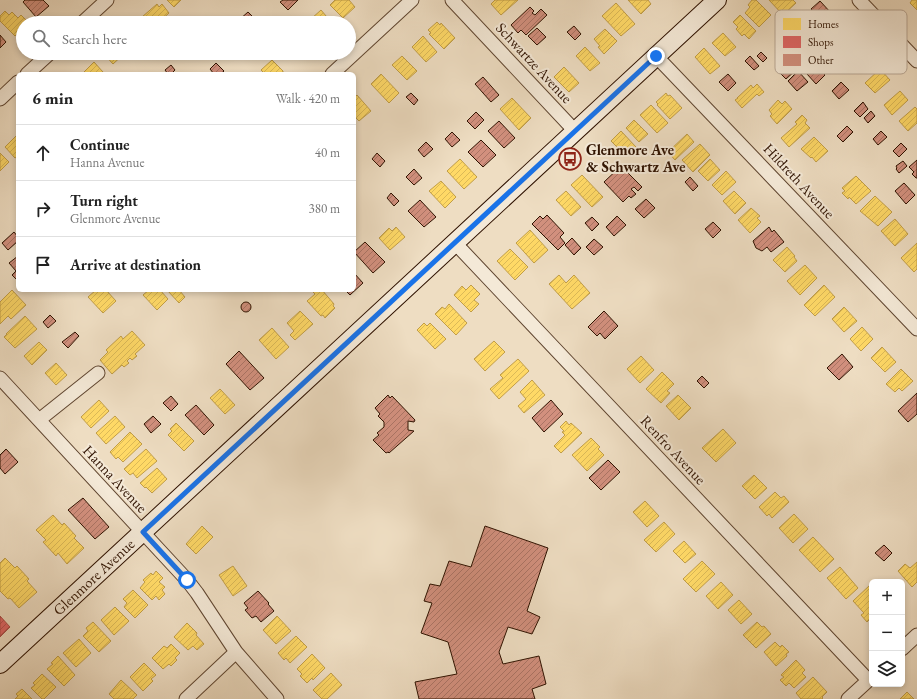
<!DOCTYPE html>
<html lang="en">
<head>
<meta charset="utf-8">
<style>
	:root { --surface:#fff; --page:#f6f6f6; --text:#222; --muted:#767676; --line:#e0e0e0 }
	body { margin:0; font-family:"EB Garamond",serif; background:var(--page); color:var(--text) }
	.controls { position:absolute; right:12px; bottom:12px; display:grid; overflow:hidden; border-radius:6px; box-shadow:0 2px 6px #0003 }
	.controls button { width:36px; height:36px; display:grid; place-items:center; padding:0; border:0; border-bottom:1px solid var(--line); background:var(--surface); color:var(--text); font:20px sans-serif }
	.stop { position:absolute; width:12px; height:12px; margin:-9px; border:3px solid #1a73e8; border-radius:50%; background:#fff }
	.stop.end { background:#1a73e8; border-color:#fff; box-shadow:0 1px 4px #0008 }
	.list { margin:0; padding:0; list-style:none }
	h2 { display:flex; justify-content:space-between; align-items:center; height:52px; margin:0; padding:0 16px; font-size:17px }
	h2 small { font-size:13px; font-weight:400; color:var(--muted) }
	.list li { display:grid; grid-template-columns:26px 1fr auto; gap:12px; align-items:center; box-sizing:border-box; height:56px; padding:0 16px; border-top:1px solid var(--line) }
	.list b { display:block; font-size:15px; white-space:nowrap }
	.list p { margin:0; font-size:13px; white-space:nowrap; color:var(--muted) }
	.list em { font-size:13px; font-style:normal; color:var(--muted) }
	.icon { flex:none; width:22px; height:22px; fill:none; stroke:currentColor; stroke-width:2; stroke-linecap:round; stroke-linejoin:round }
	.map { position:relative; flex:none; width:917px; height:699px; overflow:hidden }
	.search { position:absolute; background:var(--surface); box-shadow:0 2px 6px #0003; left:16px; top:16px; width:340px; height:44px; display:flex; align-items:center; gap:10px; box-sizing:border-box; padding:0 14px; border-radius:22px; color:var(--muted); font-size:15px }
	.panel { position:absolute; background:var(--surface); box-shadow:0 2px 6px #0003; left:16px; top:72px; width:340px; height:220px; border-radius:6px }
	.map>svg:first-child { display:block }
	.homes { fill:url(#homes-hatch); stroke:#c19d47 }
	.shops { fill:url(#shops-hatch); stroke:#ab4d47 }
	.building { fill:url(#building-hatch); stroke:#2f1200 }
	.lines { fill:none; stroke-linecap:round; stroke-linejoin:round }
	.street-casing { stroke:#5f4530; stroke-width:15 }
	.secondary-casing { stroke:#2f1200; stroke-width:20 }
	.street { stroke:#f4e9d7; stroke-width:13 }
	.secondary { stroke:#f4e9d7; stroke-width:18 }
	.route { stroke:#1a73e8; stroke-width:5 }
	.labels { text-anchor:middle; stroke-width:4; stroke-linejoin:round; paint-order:stroke }
	.street-label { font-size:15px; fill:#2f1200; stroke:#f4e9d7 }
	.poi-label { font-size:15px; font-weight:bold; fill:#2f1200; stroke:#f4e9d7; text-anchor:start }
	.key { fill:#f4e9d7; stroke:#b9a896; stroke-width:1 }
	.key-label { font-size:11px; fill:#2f1200 }
</style>
</head>
<body>
<div class="map">
<svg width="917" height="699" viewBox="0 0 917 699">
	<defs>
		<pattern id="homes-hatch" width="6" height="6" patternUnits="userSpaceOnUse"><rect width="6" height="6" fill="#ffd966"/><path d="M-1 1l2-2M0 6l6-6M5 7l2-2" fill="none" stroke="#dbb957"/></pattern>
		<pattern id="shops-hatch" width="6" height="6" patternUnits="userSpaceOnUse"><rect width="6" height="6" fill="#e06666"/><path d="M-1 1l2-2M0 6l6-6M5 7l2-2" fill="none" stroke="#b65352"/></pattern>
		<pattern id="building-hatch" width="6" height="6" patternUnits="userSpaceOnUse"><rect width="6" height="6" fill="#d2907e"/><path d="M-1 1l2-2M0 6l6-6M5 7l2-2" fill="none" stroke="#ab7465"/></pattern>
	</defs>
	<rect width="100%" height="100%" fill="#eeddc2"/>
	<filter id="stains"><feTurbulence type="fractalNoise" baseFrequency=".005" numOctaves="4"/><feColorMatrix values="0 0 0 0 .2 0 0 0 0 .09 0 0 0 0 .02 0 0 0 .5 -.17"/></filter>
	<radialGradient id="worn" r=".72"><stop offset=".6" stop-color="#630" stop-opacity="0"/><stop offset="1" stop-color="#630" stop-opacity=".3"/></radialGradient>
	<path class="homes" d="M167,0H181L174,7Z
		M335,0H349L355,7L343,18L330,5Z
		M495,0H518L501,15L491,4Z
		M628,0H648L651,4L641,14Z
		M752,0H756L771,15L759,27L745,13L750,7L748,5Z
		M769,0H793L796,3L783,15Z
		M912,0H917V10L910,3Z
		M616,3L635,24L621,36L602,16Z
		M157,4L159,7L162,4L169,13L158,23H148L142,17Z
		M321,10L332,23H314L311,19Z
		M5,11L9,15L12,12L18,18L21,15L27,21L23,23V25L18,29L20,31L15,36L0,21V16Z
		M740,15L756,31L749,39L744,34L742,36L736,29L738,27L733,22Z
		M437,22L440,25L441,23L455,38L444,49L429,34L431,33L428,30Z
		M605,29L617,41L604,54L598,47L600,46L594,39Z
		M723,33L736,47L725,56L712,43Z
		M423,36L437,52L426,62L412,47Z
		M585,47L600,63L590,71L576,56Z
		M704,48L720,66L710,74L695,57Z
		M104,53H125L113,64L104,54Z
		M402,56L417,71L407,80L392,65Z
		M272,60L283,71V74H265L261,70Z
		M94,62L103,72L101,74H82Z
		M564,67L579,83L569,92L554,77Z
		M880,69L890,80L875,93L865,83Z
		M381,74L399,93L389,103L371,84Z
		M757,84L764,92L759,96L757,94L742,108L735,100L738,98H737L751,85L753,88Z
		M900,91L908,100L892,115L884,105Z
		M666,93L668,96L670,95L682,108L670,119L657,105L658,104L656,102Z
		M357,95L371,111L359,121L354,116V98Z
		M512,98L531,118L519,130L500,109Z
		M778,100L782,104L785,101L792,109L777,124L770,116L772,114L769,110Z
		M651,105L668,123L657,133L640,115Z
		M915,107L917,109V123L908,131L899,121Z
		M802,115L807,120L805,123L810,128L789,147L781,138L797,124L795,122Z
		M634,120L648,134L639,142L626,128Z
		M621,131L636,147L626,156L611,141Z
		M18,134V156L15,158L5,147Z
		M687,134L694,142L675,160L668,152Z
		M814,137L828,151L816,162L812,157L811,158L801,149Z
		M700,144L710,155L693,172L682,160Z
		M0,153L9,162L0,171Z
		M460,159L477,177L464,189L447,171Z
		M710,159L720,170L708,181L698,171Z
		M726,171L736,182L722,195L712,185Z
		M582,175L603,197L592,207L571,185Z
		M856,176L871,191L856,204L849,197L848,199L842,193L845,191L842,188Z
		M441,181L456,197L445,208L429,191Z
		M566,191L581,207L571,216L556,200Z
		M734,191L746,203L735,214L723,201Z
		M875,196L892,212L878,226L860,211Z
		M751,208L760,216L757,218L761,222L750,233L738,220Z
		M895,219L908,234L895,246L881,231Z
		M396,227L405,237L390,250L379,238L389,228L392,231Z
		M530,230L548,250L534,263L516,243Z
		M917,243V269L914,272L901,258Z
		M787,247L795,256L794,257L797,261L785,272L773,260Z
		M510,249L528,267L515,280L497,261Z
		M805,265L817,278L800,295L787,281Z
		M559,275L566,283L574,275L590,293L572,309L549,284Z
		M471,285L480,294L474,300L479,304L471,312L454,295L462,286L466,290Z
		M824,285L835,297L815,316L804,305Z
		M12,290L26,305L11,319L8,316L0,324V302Z
		M96,290H106L116,301L103,313L88,297Z
		M149,290H160L168,299L157,310L143,295Z
		M167,290H179L185,297L179,303Z
		M311,290H322L334,304L333,306L335,308L325,318L323,315L321,316L307,301L315,294Z
		M449,304L467,323L456,335L435,314L442,307L445,309Z
		M844,307L857,321L844,332L832,319Z
		M300,311L313,324L295,340L290,335L294,331L287,323Z
		M25,316L37,329L15,348L4,337L7,334H6Z
		M424,323L427,326L430,323L446,339L435,349L417,330Z
		M862,327L873,339L861,351L850,339Z
		M272,328L289,347L276,359L259,340Z
		M132,331L145,345L135,354L137,356L132,360L130,358L127,361L129,363L124,367L122,365L112,374L100,360L108,352L106,350L121,336L123,339Z
		M494,341L505,352L485,371L474,359Z
		M39,342L47,350L32,365L24,356Z
		M882,347L896,362L885,372L871,358Z
		M641,356L654,370L640,383L627,369Z
		M518,359L529,371L499,399L490,389L503,378L500,375Z
		M56,363L67,375L56,385L45,373Z
		M901,369L913,381L902,391L899,388L895,392L886,384Z
		M662,372L674,384L667,391L670,393L661,403L646,389Z
		M532,380L545,395L524,413L518,406L526,399L520,392Z
		M220,389L235,405L225,414L210,398Z
		M678,395L691,408L679,420L666,406Z
		M99,400L109,411L91,428L81,417Z
		M115,416L125,427L106,444L96,433Z
		M566,421L569,425L571,423L582,433L561,453L554,446L565,435L562,432L564,431L560,427Z
		M176,423L194,441L184,451L168,435L172,431L170,429Z
		M723,429L736,443L716,462L702,448Z
		M130,432L142,444L123,462L118,457L116,459L110,452Z
		M591,438L600,447L598,449L604,455L587,471L572,455Z
		M146,449L157,461L137,478L133,473L130,475L124,469Z
		M157,468L167,479L152,493L146,487L145,488L140,483Z
		M754,475L767,488L755,499L742,486Z
		M775,492L781,498L784,496L789,502L772,518L769,514L767,516L759,507Z
		M645,501L659,516L647,527L633,512Z
		M794,514L808,529L793,543L779,528Z
		M53,515L62,525L64,523L76,536L74,538L84,548L67,564L58,553L56,556L43,542L46,540L36,530Z
		M664,522L675,534L656,552L644,540Z
		M202,526L213,537L196,554L186,544Z
		M813,537L834,559L820,572L799,550Z
		M684,541L696,554L685,563L673,551Z
		M5,558L15,568L17,566L29,579L27,581L37,592L19,608L10,598L8,599L0,591V563Z
		M702,561L715,574L696,592L683,579Z
		M917,562V582L912,587L898,571L905,564L910,568Z
		M233,566L247,586L233,596L219,575Z
		M840,567L858,588L846,599L827,578Z
		M156,571L163,578L159,582L165,587L162,590L165,594L159,600L156,596L152,600L140,588L145,582L143,580L151,573L153,575Z
		M721,582L733,595L718,609L706,596Z
		M870,585L872,587V593L870,595L872,598V617L867,622L861,615L864,613L853,601Z
		M133,590L148,605L135,618L124,607L127,603L123,599Z
		M739,600L752,614L741,624L728,610Z
		M115,607L129,621L114,635L101,620Z
		M277,616L291,631L276,644L263,630Z
		M93,622L111,641L99,652L83,636L88,631L86,628Z
		M757,622L762,627L764,626L771,634L756,648L743,635Z
		M187,623L197,633L196,635L204,644L197,650L193,646L188,650L174,637Z
		M296,636L307,647L290,663L286,658L284,660L278,653Z
		M79,639L91,653L76,667L63,653Z
		M775,642L780,647L782,645L789,652L786,654L787,656L776,666L764,652Z
		M171,644L180,653L175,658L177,660L171,666L169,664L163,669L152,658L164,646L167,648Z
		M312,654L325,668L313,680L312,678L307,683L300,676L302,674L297,669Z
		M58,656L75,675L64,686L47,669L53,664L51,663Z
		M796,660L805,670L802,673L806,677L794,688L789,683L786,686L780,680L784,677L781,675Z
		M144,663L156,675L151,679L153,681L143,691L130,677Z
		M331,673L342,685L327,699H322L313,690Z
		M42,674L56,687L44,699H42L31,688L35,685L33,683Z
		M813,677L827,692L822,697L823,698L822,699H801L796,693Z
		M121,680L137,695L133,699H114L109,694Z
		M22,689L32,699H15L18,696L16,694Z
		M907,692L914,699H900Z"/>
	<path class="shops" d="M0,616L10,627L0,637Z"/>
	<path class="building" d="M25,0H43L49,6L36,17L23,2Z
		M283,0H298L288,10L280,2Z
		M820,1L832,14L823,22L811,9Z
		M530,7L534,11L532,13L535,15L541,9L547,15L526,35L521,30L518,33L511,25Z
		M248,12L258,22L256,23H242L239,20Z
		M574,26L581,34L575,40L567,32Z
		M537,28L546,37L537,45L528,36Z
		M0,35L6,42L0,48Z
		M761,52L767,58L763,62L757,56Z
		M750,56L759,66L754,70L745,61Z
		M788,60L796,70L786,79L777,70Z
		M216,63L224,71L221,74H214L210,69Z
		M171,65L175,70L171,74H168L165,70Z
		M816,65L825,75L816,84L807,74Z
		M798,71L808,82L797,91L788,81Z
		M728,74L736,83L728,91L719,82Z
		M483,77L499,95L491,102L475,84Z
		M841,82L849,90L839,99L832,91Z
		M411,93L418,100L414,105L406,97Z
		M863,102L868,109L860,117L854,111Z
		M871,111L875,116L868,123L864,118Z
		M476,112L484,120L475,129L467,121Z
		M499,121L515,138L504,148L488,131Z
		M847,126L853,132L843,142L837,136Z
		M881,131L887,137L878,145L873,139Z
		M452,132L460,140L452,147L445,139Z
		M481,140L496,155L483,167L468,152Z
		M426,142L433,149L424,157L418,150Z
		M901,143L907,149L899,157L893,151Z
		M377,153L385,161L380,167L372,159Z
		M917,160V178H916L912,174L914,172L909,167Z
		M903,161L907,166L899,173L896,169L897,168L896,166Z
		M621,166L642,187L638,191L634,187L631,189L636,194L631,198L629,196L623,202L604,182Z
		M414,169L422,178L414,185L406,177Z
		M690,177L698,186L693,191L685,182Z
		M904,183L915,195L906,204L895,191Z
		M391,193L399,201L394,206L387,198Z
		M646,199L655,208L644,218L635,209Z
		M420,200L436,217L424,227L408,211Z
		M547,215L564,233L560,237L565,243L558,250L532,224L540,216L543,219Z
		M617,216L626,225L614,236L606,227Z
		M592,217L599,224L592,231L585,223Z
		M713,222L721,230L713,238L705,229Z
		M769,227L772,232L774,230L784,242L771,252L767,247L762,251L756,248L753,241Z
		M14,232L18,237V241L8,250L2,243Z
		M572,238L581,248L574,255L565,245Z
		M594,239L603,247L594,255L586,247Z
		M365,242L385,262L373,273L354,252Z
		M18,256V281L12,275L16,271L9,263Z
		M354,273L363,283L350,295L345,290H354Z
		M241 307a5 5 0 1 1 10 0a5 5 0 1 1-10 0Z
		M604,311L618,326L605,339L600,333L597,336L588,327Z
		M50,315L56,321L48,328L43,322Z
		M75,332L79,336L68,348L62,342Z
		M239,351L264,378L250,390L226,364Z
		M842,354L853,367L839,380L827,368Z
		M702,376L709,383L704,388L697,381Z
		M917,393V414L908,422L898,411Z
		M388,395L390,398L392,396L415,420L414,422L408,421V430L414,431L389,453L388,452L386,453L373,440L379,435L377,433L384,427V422L378,416L380,414L375,408Z
		M171,396L178,404L171,411L163,403Z
		M551,400L563,414L544,432L532,418Z
		M196,405L214,425L204,435L185,415Z
		M153,416L161,424L151,433L144,424Z
		M6,449L18,462L5,474L0,468V455Z
		M608,460L620,472L601,490L589,478Z
		M83,498L109,527L95,539L68,510Z
		M485,526L548,548L527,611L540,617L532,634L508,627L499,652L503,664L539,656L546,684L532,689L535,699H419L415,682L457,674L448,642L421,633L432,603L424,601L430,584L440,586L449,561L471,567Z
		M884,545L892,553L884,561L875,553Z
		M258,591L269,603L268,604L274,611L261,622L256,616L252,618L245,610L248,608L244,603Z"/>
	<g class="lines">
		<g class="street-casing">
			<path id="street" d="M452,0L575,131
				M859,0L917,61
				M82,23L107,0
				M656,56L917,329
				M27,74L50,53
				M332,74L412,0
				M0,99L18,82
				M455,243L868,680
				M0,378L187,580L197,593L236,652L277,699
				M39,420L98,373
				M902,649L917,635
				M186,699L236,652
				M848,699L872,677"/>
		</g>
		<g class="secondary-casing">
			<g id="secondary">
				<path id="s1" d="M0,664L717,0"/>
			</g>
		</g>
		<use href="#street" class="street"/>
		<use href="#secondary" class="secondary"/>
	</g>
	<g class="lines">
		<path class="route" d="M187,580L143,532L656,56"/>
	</g>
	<defs>
		<g id="bus-ring" transform="scale(1.15)"><circle r="9.5" fill="#f4e9d7" stroke="#8f2418" stroke-width="1.5"/><path d="M-5-6H5V4H4V6H2V4H-2V6H-4V4H-5ZM-3.5-4V0h7V-4ZM-3.5 1.2v1.5H-2V1.2ZM2 1.2v1.5H3.5V1.2Z" fill="#8f2418"/></g>
	</defs>
	<g fill-rule="evenodd">
		<use href="#bus-ring" x="570" y="159"/>
	</g>
	<g class="labels">
		<g class="street-label">
			<text transform="translate(534 63) rotate(47)" y="5">Schwartze Avenue</text>
			<text transform="translate(799 181) rotate(47)" y="5">Hildreth Avenue</text>
			<text transform="translate(673 450) rotate(47)" y="5">Renfro Avenue</text>
			<text transform="translate(115 479) rotate(47)" y="5">Hanna Avenue</text>
			<text dy="5" stroke="none"><textPath href="#s1" startOffset="128">Glenmore Avenue</textPath></text>
		</g>
		<g class="poi-label">
			<text x="586" y="155">Glenmore Ave<tspan x="586" dy="17">&amp; Schwartz Ave</tspan></text>
		</g>
	</g>
	<rect x="775" y="10" width="132" height="64" rx="6" class="key"/>
	<rect x="783" y="18" width="18" height="12" fill="#ffd966"/>
	<rect x="783" y="36" width="18" height="12" fill="#e06666"/>
	<rect x="783" y="54" width="18" height="12" fill="#d2907e"/>
	<g class="key-label">
		<text x="808" y="28">Homes</text>
		<text x="808" y="46">Shops</text>
		<text x="808" y="64">Other</text>
	</g>
	<rect width="100%" height="100%" filter="url(#stains)"/>
	<rect width="100%" height="100%" fill="url(#worn)"/>
</svg>
<div class="controls">
<button>+</button>
<button>−</button>
<button><svg class="icon" aria-label="layers" viewBox="0 0 24 24"><path d="M12 4l9 5-9 5-9-5zM3 14l9 5 9-5"/></svg></button>
</div>
<div class="stop" style="left:187px;top:580px"></div>
<div class="stop end" style="left:656px;top:56px"></div>
<div class="search"><svg class="icon" aria-label="search" viewBox="0 0 24 24"><circle cx="10" cy="10" r="6"/><path d="M15 15l6 6"/></svg>Search here</div>
<section class="panel">
<h2>6 min<small>Walk · 420 m</small></h2>
<ul class="list">
<li><svg class="icon" aria-label="ahead" viewBox="0 0 24 24"><path d="M12 20V5M6 11l6-6 6 6"/></svg><div><b>Continue</b><p>Hanna Avenue</p></div><em>40 m</em></li>
<li><svg class="icon" aria-label="right" viewBox="0 0 24 24"><path d="M7 20v-9h11M14 6l5 5-5 5"/></svg><div><b>Turn right</b><p>Glenmore Avenue</p></div><em>380 m</em></li>
<li><svg class="icon" aria-label="arrive" viewBox="0 0 24 24"><path d="M6 21V4h12l-3 4 3 4H6"/></svg><div><b>Arrive at destination</b></div></li>
</ul>
</section>
</div>
</body>
</html>
